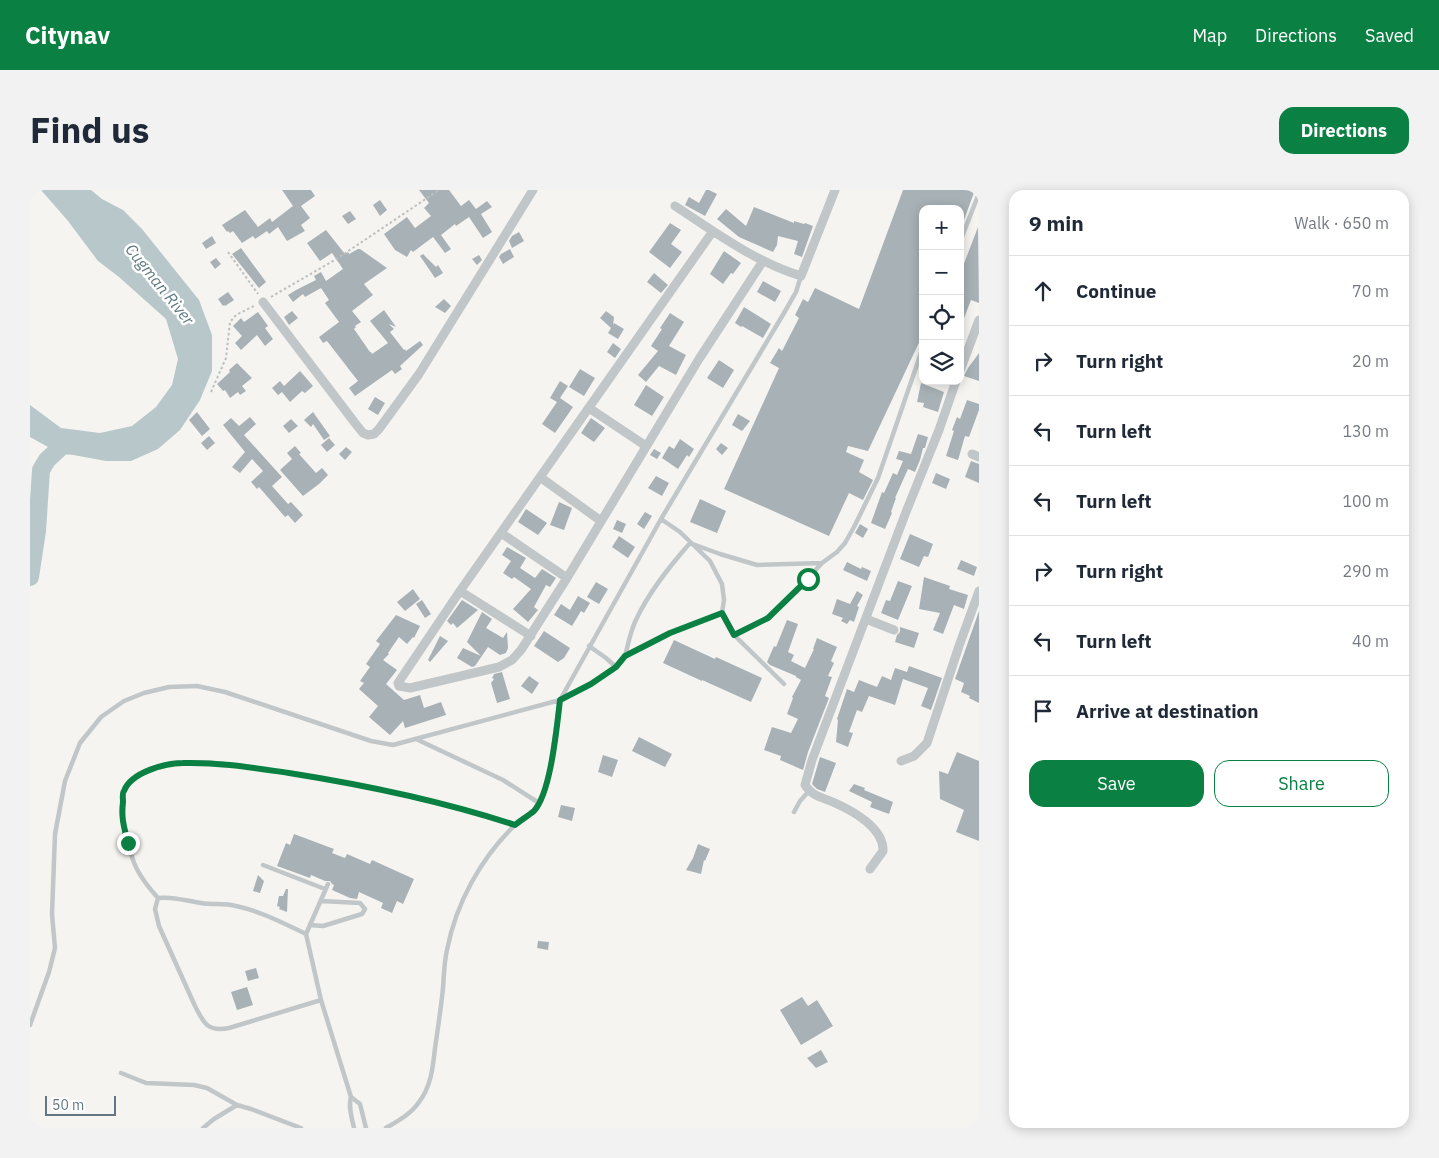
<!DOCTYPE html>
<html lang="en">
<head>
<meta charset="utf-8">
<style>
	:root { --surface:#fff; --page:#f2f2f3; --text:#1f2937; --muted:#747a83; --line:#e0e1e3; --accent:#0b8043 }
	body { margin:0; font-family:"IBM Plex Sans",sans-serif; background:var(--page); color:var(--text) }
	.controls { position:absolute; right:15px; top:15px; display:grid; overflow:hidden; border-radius:10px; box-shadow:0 2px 12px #0003 }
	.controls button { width:45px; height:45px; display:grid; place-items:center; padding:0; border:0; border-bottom:1px solid var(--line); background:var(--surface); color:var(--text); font:25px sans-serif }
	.scale { position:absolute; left:15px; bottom:12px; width:71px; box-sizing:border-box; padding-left:5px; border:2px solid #627783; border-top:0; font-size:14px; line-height:18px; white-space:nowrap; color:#627783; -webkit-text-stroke:4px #fff; paint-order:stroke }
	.stop { position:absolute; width:15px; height:15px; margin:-11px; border:4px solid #0b8043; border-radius:50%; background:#fff }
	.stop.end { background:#0b8043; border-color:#fff; box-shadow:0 1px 5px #0008 }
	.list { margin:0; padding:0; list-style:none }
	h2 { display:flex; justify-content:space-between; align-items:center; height:65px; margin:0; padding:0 20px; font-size:21px }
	h2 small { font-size:16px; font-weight:400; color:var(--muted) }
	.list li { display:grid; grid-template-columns:32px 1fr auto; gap:15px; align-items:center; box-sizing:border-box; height:70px; padding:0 20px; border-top:1px solid var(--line) }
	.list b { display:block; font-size:19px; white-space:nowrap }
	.list em { font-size:16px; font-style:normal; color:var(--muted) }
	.actions { display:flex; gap:10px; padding:15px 20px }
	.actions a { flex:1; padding:11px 0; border:1px solid var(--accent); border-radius:15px; text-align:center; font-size:18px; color:var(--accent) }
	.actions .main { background:var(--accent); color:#fff }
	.icon { flex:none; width:28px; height:28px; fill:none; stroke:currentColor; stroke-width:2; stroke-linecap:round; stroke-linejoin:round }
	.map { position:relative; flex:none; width:949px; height:938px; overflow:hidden; border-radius:15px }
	header { display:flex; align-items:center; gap:30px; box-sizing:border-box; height:70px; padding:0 25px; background:var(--accent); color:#fff }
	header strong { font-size:24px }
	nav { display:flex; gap:28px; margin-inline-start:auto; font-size:18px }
	.intro { display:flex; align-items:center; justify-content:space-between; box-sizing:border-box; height:120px; padding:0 30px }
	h1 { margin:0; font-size:35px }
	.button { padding:12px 22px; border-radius:15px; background:var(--accent); color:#fff; font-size:18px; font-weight:700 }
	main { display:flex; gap:30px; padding:0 30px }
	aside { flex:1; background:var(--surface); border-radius:15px; box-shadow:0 2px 12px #0003 }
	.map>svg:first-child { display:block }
	.water { fill:#b8c7ca }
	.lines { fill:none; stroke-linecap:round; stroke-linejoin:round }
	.river { stroke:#b8c7ca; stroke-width:18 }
	.building { fill:#a8b2b6 }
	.path { stroke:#bdbfc1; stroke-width:2; stroke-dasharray:2.5 2.5; stroke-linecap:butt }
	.lane { stroke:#c1c6c8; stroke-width:4.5 }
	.street { stroke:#c1c6c8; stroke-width:9 }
	.route { stroke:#0b8043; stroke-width:6 }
	.labels { text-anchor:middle; stroke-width:5; stroke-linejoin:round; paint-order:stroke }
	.water-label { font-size:16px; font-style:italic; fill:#5d7a80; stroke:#fff }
</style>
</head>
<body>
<header>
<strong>Citynav</strong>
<nav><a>Map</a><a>Directions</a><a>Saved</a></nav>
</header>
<div class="intro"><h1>Find us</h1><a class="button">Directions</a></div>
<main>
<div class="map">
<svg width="949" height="938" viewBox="0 0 949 938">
	<rect width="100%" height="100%" fill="#f5f4f0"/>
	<path class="water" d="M11,0H61L72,9L93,20L112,39L169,110L182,145V181L170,210L150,240L128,259L101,271H76L27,262L0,247V215L31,238L70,243L102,236L126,217L142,195L148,169L136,129L89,87L68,71L38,31Z"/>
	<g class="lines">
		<path class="river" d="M0,387L7,341L11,280L17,270L32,256L43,255"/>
	</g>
	<path class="building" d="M252,0H281L285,6L271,16L280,28L271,35L275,41L257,51L248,37L239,44L237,41L225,49L223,46L212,53L203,41L200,43L198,41L197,42L192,35L215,20L228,37L240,28L242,32L263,16Z
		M389,0H419L431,16L439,10L446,19L457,11L462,17L451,24L462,42L453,48L439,27L426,36L425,34L411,45L421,59L415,63L403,47L383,62L381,60L377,67L365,60L354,44L377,27L385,38L401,26L394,18L399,13Z
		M676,0H679L687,4L675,26L655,15L659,7L669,13Z
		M873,0H945L931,38L930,19H893V144L838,261L818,256L816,262L834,270L829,282L843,290L833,310L819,303L799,346L694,299L749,178L740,173L749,158L752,161L769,128L765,125L773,109L778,112L785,98L829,119Z
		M350,10L357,20L350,26L343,15Z
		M724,17L764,33V31L774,34L775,33L783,36L772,67L764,64L768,51L748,46L747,55L743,62L709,47L687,29L696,19L716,36Z
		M320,21L326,29L318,34L312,26Z
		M640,33L651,40L641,54L652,62L640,78L619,62Z
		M948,37L949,113L941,110L931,136L930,84Z
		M296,40L315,64L318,62L319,64L328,59H330L357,78L334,94L343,105L322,121L331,132L325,136L326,137L324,139L340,162H341L342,164L358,153L340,131L354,120L366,137L359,134L364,139L360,142L374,160L375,159L376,161L390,151L393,155L370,176L372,179L365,184L362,180L325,206L319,198L328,191L297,151L293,153L289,147L309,132L295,113L299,110L291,98L275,107L273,104L263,112L258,105L266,100L286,90L284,86L291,82L296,91L313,79L302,63L290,71L277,53Z
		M489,42L494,51L482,58L479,51L482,46Z
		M182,46L186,53L176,59L172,53Z
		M211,58L236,92L229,98L202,64Z
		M480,59L484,67L473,74L469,67L471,64Z
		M694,61L711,73L703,84L701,83L693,94L680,84Z
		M393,64L406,77L408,75L413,83L405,88L390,66Z
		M449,65L452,70L447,75L442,69Z
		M186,68L191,74L185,79L180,72Z
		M624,83L638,95L631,103L617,92Z
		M733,91L751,101L745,112L727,102Z
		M198,102L204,110L195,116L194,115L193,116L188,109Z
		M414,109L421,116L415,123L405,117Z
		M714,117L741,134L733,148L712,136L711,137L705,133Z
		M262,121L268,128L259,135L254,127Z
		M576,121L584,127L583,135L584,133L594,139L588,149L578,143L581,138L570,128Z
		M228,122L238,136L235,138L243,149L235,156L227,145L211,160L205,153L212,146L203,136L211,128L214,132Z
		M640,123L654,132L639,156L656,165L646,185L629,176L616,192L608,185L628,161L621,156L632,139L630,138Z
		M583,153L591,159L585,168L577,162Z
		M949,163V191L934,186L938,178Z
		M689,170L704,180L693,198L677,188Z
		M207,173L222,188L212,196L216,201L210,205L208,202L200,208L195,200L193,201L187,194L200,182L199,180Z
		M550,179L565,188L554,206L539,197Z
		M270,181L283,196L275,203L272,201L260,212L252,202L248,205L242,198L250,191L254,196Z
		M530,191L538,196L530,208L543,217L525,243L512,234L527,212L520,208Z
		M891,193L914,202L908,222L893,217L894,213L887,212Z
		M616,195L634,207L622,226L604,215Z
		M345,207L355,213L348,225L338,219Z
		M937,210L949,214V220L939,247L935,246L928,270L916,266L924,241L922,240L927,227L930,229Z
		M167,222L180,239L172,246L159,230Z
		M283,222L300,246L294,250L283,234L281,237L274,230Z
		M708,224L720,231L712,241L702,235Z
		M220,227L226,234L214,245L252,287L242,296L258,314L261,312L273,325L265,333L258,325L255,327L229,297L227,299L221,292L233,281L222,269L210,283L202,277L215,262L193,235L201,228L209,236Z
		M561,228L575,238L564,252L551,243Z
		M261,229L268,236L259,243L253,236Z
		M888,244L898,247L895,258H893L890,270L885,282L878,279L865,308H866L861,322L862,323L855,339L841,333L852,302L854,303L863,283L867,285L873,271L866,269L869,261L881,264Z
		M179,246L185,253L177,260L171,253Z
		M299,248L305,255L297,262L291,255Z
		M650,249L664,259L659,267L657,265L648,279L632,268L639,256L644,259Z
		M691,253L698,258L692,265L686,259Z
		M265,256L271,263L269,264L286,283L292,278L298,285L289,294L273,306L250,280L262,269L257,263Z
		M316,257L322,262L315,270L309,264Z
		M624,259L631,263L627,269L620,265Z
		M941,271L949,274V293L935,287Z
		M906,283L920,289L916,299L902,293Z
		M626,286L639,293L632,306L618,298Z
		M670,309L696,321L687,343L660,332Z
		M529,312L542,318L534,340L520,335Z
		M496,319L517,333L508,345L488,332Z
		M615,322L622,326L614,339L607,334Z
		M587,330L596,334L592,343L583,339Z
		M830,334L838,339L833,348L825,343Z
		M880,344L903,354L898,367L894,366L889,377L870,369Z
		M589,346L605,357L598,368L582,357Z
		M477,357L496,368L490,378L505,388L512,379L526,388L520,397L516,395L504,417L508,420L498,432L483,419L501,399L484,387L482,389L473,383L481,371L472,365Z
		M931,370L947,377L944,386L927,379Z
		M817,372L831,379L832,377L841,381L837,391L813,380Z
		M894,387L920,396L919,399L938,405L934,419L924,415L913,444L903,440L910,423L889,419Z
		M868,391L882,396L868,430L851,423L856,410L860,411Z
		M566,392L578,399L569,414L557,407Z
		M383,399L390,409L375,421L367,412Z
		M827,401L833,405L827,416L829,417L824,432L820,430L817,434L811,431L813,428L802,424L807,409L820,414Z
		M548,406L560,413L554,423L551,421L542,436L524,425L531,414L540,420Z
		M392,410L401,424L395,428L386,414Z
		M432,410L448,420L427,438L423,433L421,435L417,431Z
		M949,421V513L939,508L940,506L931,502L934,493L925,489Z
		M452,422L462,429L456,438L473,448L477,442L478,458L476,463L470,465L458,457L445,476L442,477L427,468L433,458L451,466L437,452Z
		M366,425L390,436L384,448L383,447L377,454L369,447L358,463L359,464L353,470L367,480L356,494L374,510L390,505L394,518L411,512L416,525L375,538L373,531L360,545L339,527L348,516L329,499L334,493L330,491L340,477L336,474L350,454L346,451Z
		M757,430L768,434L758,462L764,465L761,471L775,478L784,459H783L787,448L807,457L801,471L804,473L798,486L802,487L795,506L799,508L778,562L773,580L750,570L751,566L734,560L742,537L761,543L768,529L757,524L763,508L762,507L771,490L766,487V486L740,475L737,472L744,456L746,457Z
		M870,437L889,443L884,458L865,452L867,445L870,442Z
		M514,441L540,458L534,468L528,472L504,456Z
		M410,446L418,451L400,472L398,470Z
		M644,450L685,469L686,467L732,488L721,512L672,490V491L633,473Z
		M879,476L912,488L901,520L891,516L898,498L873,489L865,515L839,506L832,522L827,520L819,542L823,543L818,557L806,552L808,530L807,529L817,499L824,502L829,490L847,497L852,486L861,490L865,478L877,482Z
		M472,482L480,509L467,513L461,493L464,489L462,488L464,484Z
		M499,486L509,493L502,504L491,496Z
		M609,547L642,564L635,577L602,561Z
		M927,562L949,571V651L926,642L934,620L910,609L909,581L918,584Z
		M573,565L588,570L582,587L568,582Z
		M790,567L806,573L795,602L787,599L782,594Z
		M824,594L835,598L834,600L863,612L859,624L840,617L842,612L819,601Z
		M531,615L545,618L542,631L528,627Z
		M264,644L304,659L302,663L315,668L317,664L340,674L342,670L384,689L373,714L367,711L362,723L351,718L353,713L329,702L327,709L320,708L302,700L304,695L302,694L300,691H295L281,685L280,688L247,676L256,653L260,655Z
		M668,654L680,659L675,671L674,670L671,684L656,680L663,668Z
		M228,685L234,691L230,703L223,701Z
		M256,699H258L257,722L249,719L250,717L247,716L249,706H253Z
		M508,751L519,752L518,760L507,758Z
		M226,778L229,788L218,791L215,781Z
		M217,797L223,815L207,820L201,802Z
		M772,807L778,816L787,810L803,836L771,855L750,820Z
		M791,860L798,872L786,878L777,868Z"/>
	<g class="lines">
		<path class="path" d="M198,62L228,104
			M241,107L308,68L409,0
			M181,202L196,168L200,132L206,125L226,115"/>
		<path class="lane" d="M930,52L949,3
			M631,329L650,342L680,371L692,394L694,410L692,423L704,445L754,494
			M704,445L738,428L768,399L792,373L807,362L815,353L824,337L848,288L893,157
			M559,456L576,468L586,477L595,466L640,443L692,423
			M595,466C598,455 600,443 605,432C618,403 639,377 660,353L690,364L727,375L792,373
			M386,549L473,590L509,613
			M764,622L770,611L779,601
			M233,675L295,699
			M128,708L125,719L129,736L165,816C174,834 178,842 199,838L291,810
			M280,735L293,736L332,724L335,719L330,713L291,711
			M276,744L298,694
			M0,835L19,782L25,758L22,724L25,644L35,591L50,553L71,527L94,511L114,503L139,497L167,496L195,502L341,551L363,555L530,510L561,494L586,477
			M91,883L116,893L164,895L177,898L207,915L221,919L271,938
			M321,907L330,914L336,938
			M173,938L184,929L207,915
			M324,938C322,928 318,917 321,907L291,810L276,744C253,733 230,721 206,716C194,713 183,715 171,713C156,711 144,706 128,708C109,687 102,674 96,645C94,636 91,628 92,619C92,614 92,605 94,600C98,591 111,583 120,579C161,565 210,576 252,582C330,594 409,610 485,635L504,620L515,600L520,580L530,510L631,329L754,123L766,102L771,86
			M356,938C368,931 381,924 389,912C401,897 403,877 405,858C408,838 411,818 413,798C414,786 414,772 417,760C426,713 451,668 485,635"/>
		<path class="street" d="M645,16C685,42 725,72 771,86L805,0
			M683,41L430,401L368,493L369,496L380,498L469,477L482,470L491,460L537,388L669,169L733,71
			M233,112L325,233L333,243L338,245L344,244L349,239L389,184L503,0
			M930,181L949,130
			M559,218L616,256
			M942,264L949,267
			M510,287L571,331
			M471,343L537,388
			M430,401L501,446
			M836,429L864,440
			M871,571L884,566L897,553L929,456L949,401
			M840,679L853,661C854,638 823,621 805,613C792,607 783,607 775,595L782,570L876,322L909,240L926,191"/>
	</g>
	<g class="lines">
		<path class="route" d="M98,653C94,637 91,628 93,612C93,609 92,603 94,601C101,582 136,573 153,573C189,572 224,578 259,583C335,595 412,611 485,635C491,630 498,626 504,621C521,603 527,535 530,510L561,494L586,477L595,466L640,443L692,423L704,445L738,428L778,389"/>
	</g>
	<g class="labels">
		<g class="water-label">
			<text transform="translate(130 94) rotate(51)" y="6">Cugman River</text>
		</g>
	</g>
</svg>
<div class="controls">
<button>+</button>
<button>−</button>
<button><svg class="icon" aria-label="locate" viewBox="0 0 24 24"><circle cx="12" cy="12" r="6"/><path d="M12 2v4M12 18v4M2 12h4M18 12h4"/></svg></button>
<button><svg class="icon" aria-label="layers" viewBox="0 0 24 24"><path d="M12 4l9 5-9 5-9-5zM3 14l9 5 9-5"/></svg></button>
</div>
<div class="scale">50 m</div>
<div class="stop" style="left:778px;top:389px"></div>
<div class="stop end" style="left:98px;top:653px"></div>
</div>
<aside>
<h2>9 min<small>Walk · 650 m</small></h2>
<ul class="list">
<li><svg class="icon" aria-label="ahead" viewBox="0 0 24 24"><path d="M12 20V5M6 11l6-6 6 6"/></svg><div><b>Continue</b></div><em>70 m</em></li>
<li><svg class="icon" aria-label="right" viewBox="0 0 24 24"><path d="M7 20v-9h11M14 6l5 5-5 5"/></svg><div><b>Turn right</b></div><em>20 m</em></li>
<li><svg class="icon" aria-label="left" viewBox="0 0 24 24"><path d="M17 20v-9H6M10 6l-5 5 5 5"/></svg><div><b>Turn left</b></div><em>130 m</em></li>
<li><svg class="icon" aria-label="left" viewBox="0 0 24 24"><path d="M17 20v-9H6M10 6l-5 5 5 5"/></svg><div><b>Turn left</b></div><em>100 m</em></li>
<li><svg class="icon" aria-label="right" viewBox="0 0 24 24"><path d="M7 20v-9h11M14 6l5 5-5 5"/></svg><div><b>Turn right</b></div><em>290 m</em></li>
<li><svg class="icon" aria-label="left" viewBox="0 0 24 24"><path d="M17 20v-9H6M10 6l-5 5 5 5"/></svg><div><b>Turn left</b></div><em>40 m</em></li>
<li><svg class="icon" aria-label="arrive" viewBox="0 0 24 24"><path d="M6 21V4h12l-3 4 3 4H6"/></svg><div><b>Arrive at destination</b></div></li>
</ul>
<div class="actions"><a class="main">Save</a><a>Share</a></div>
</aside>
</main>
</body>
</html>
